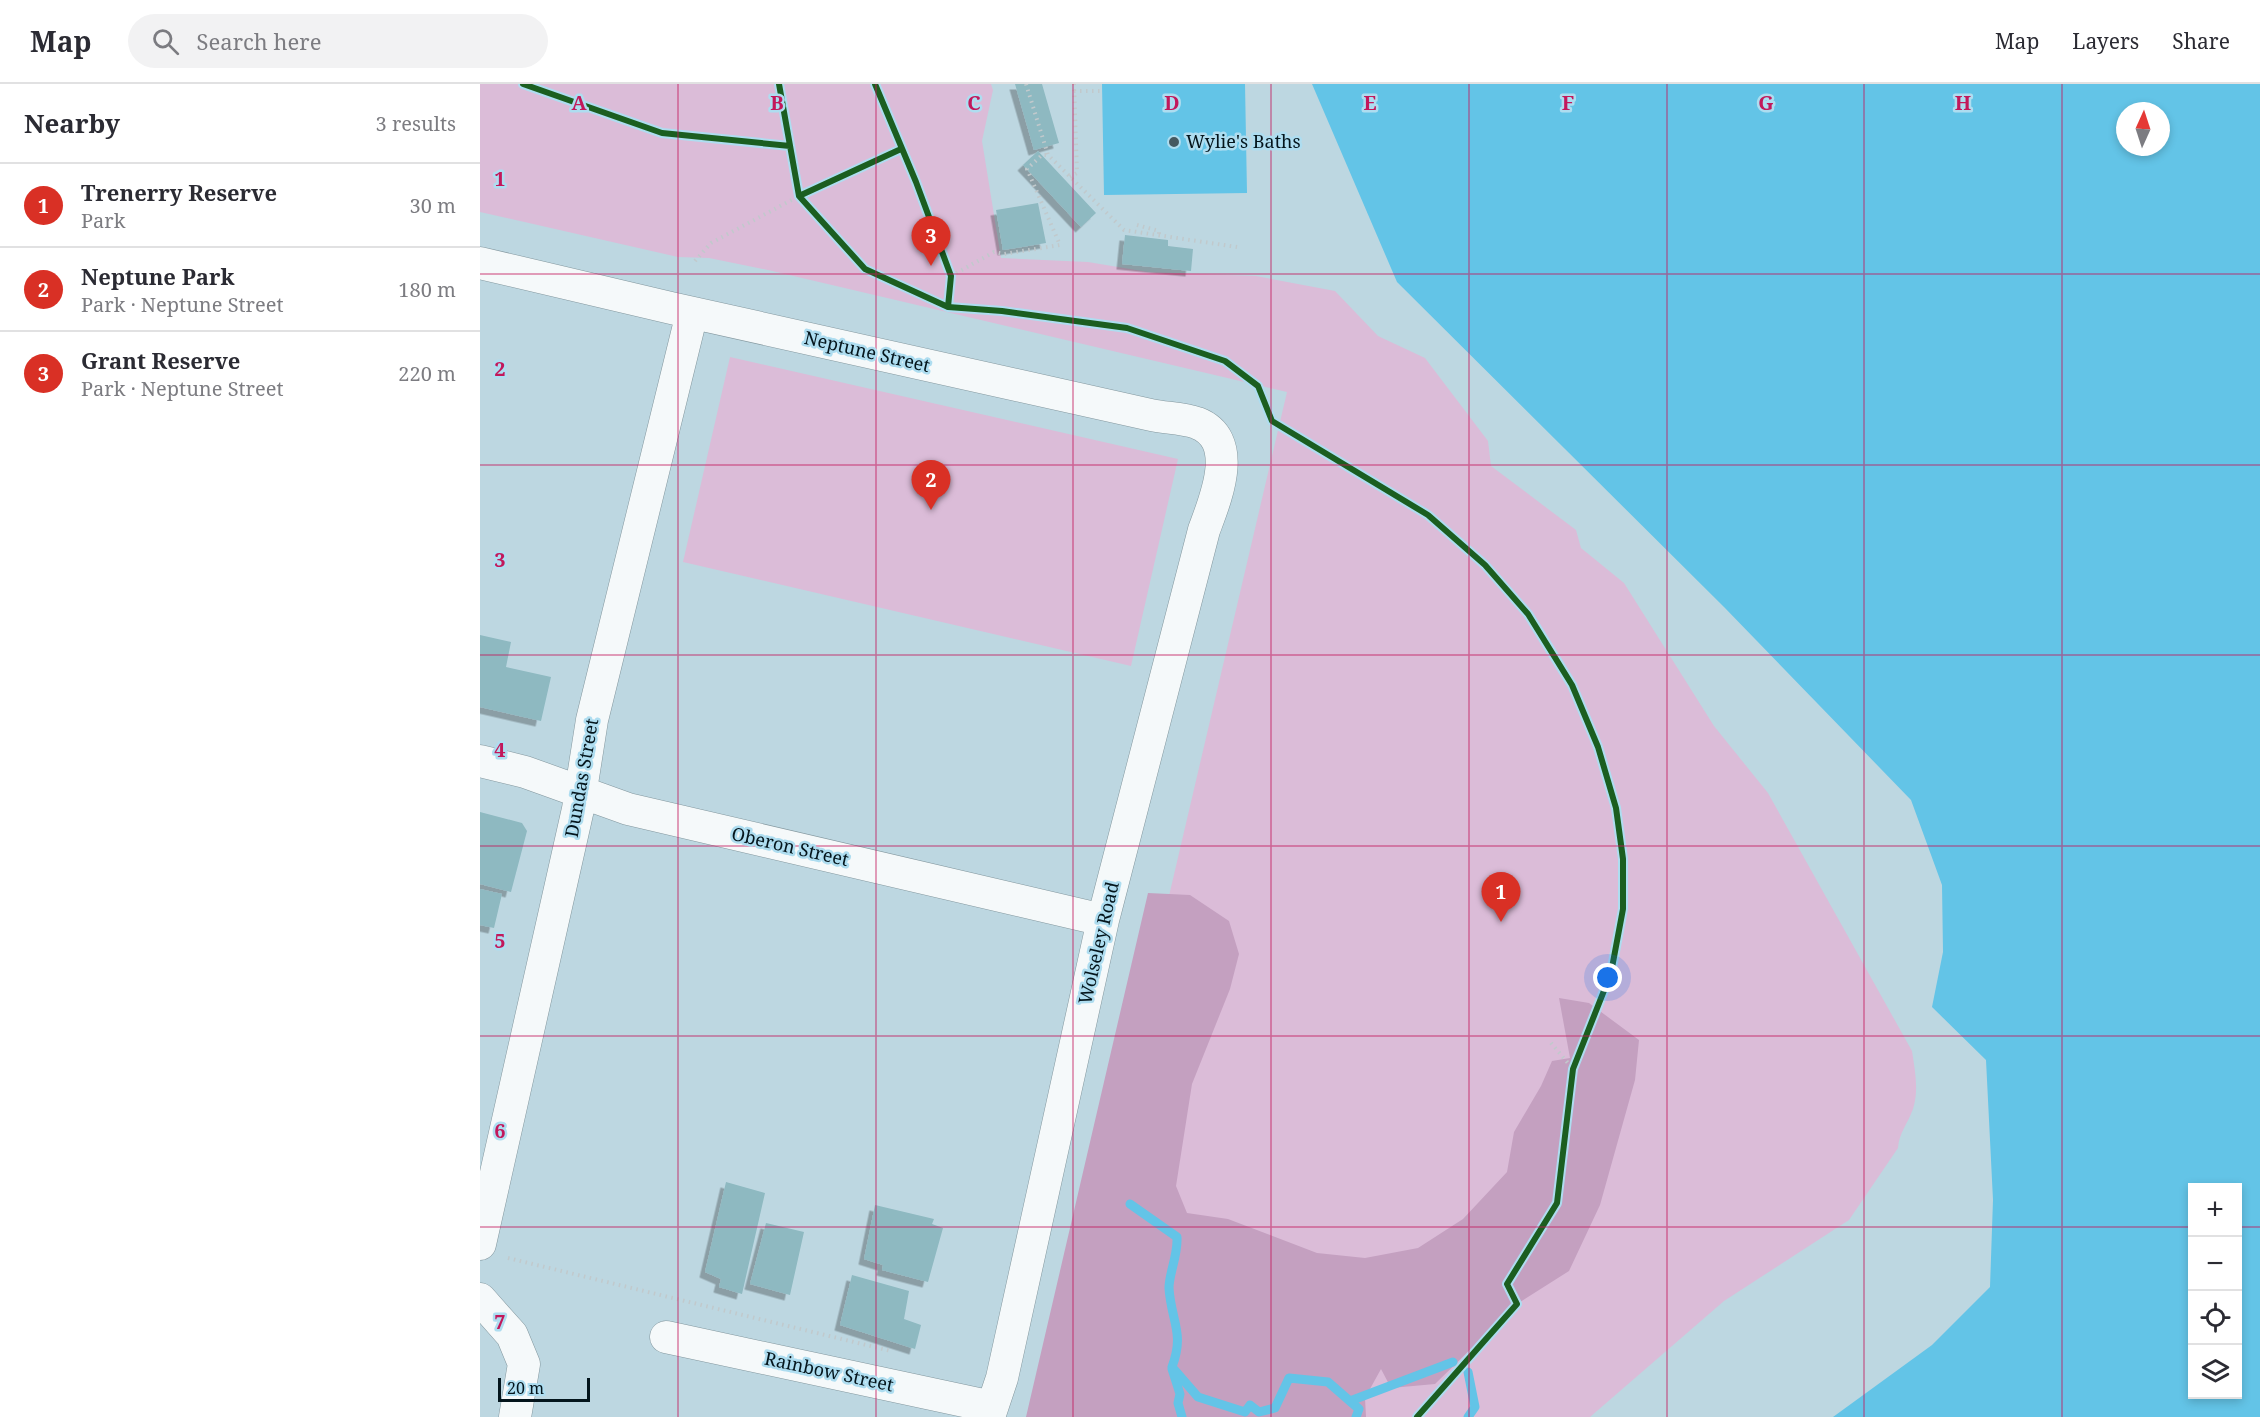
<!DOCTYPE html>
<html lang="en">
<head>
<meta charset="utf-8">
<style>
	:root { --surface:#fff; --page:#f2f2f3; --text:#2b2b33; --muted:#7c7c81; --line:#e1e1e2; --accent:#d93025 }
	body { margin:0; font-family:"Noto Serif",serif; background:var(--page); color:var(--text) }
	.controls { position:absolute; right:18px; bottom:18px; display:grid; overflow:hidden; border-radius:0px; box-shadow:0 3px 9px #0003 }
	.controls button { width:54px; height:54px; display:grid; place-items:center; padding:0; border:0; border-bottom:2px solid var(--line); background:var(--surface); color:var(--text); font:30px sans-serif }
	.compass { position:absolute; left:1636px; top:18px; width:54px; height:54px; border-radius:50%; background:var(--surface); box-shadow:0 3px 9px #0003; rotate:3deg }
	.scale { position:absolute; left:18px; bottom:15px; width:92px; box-sizing:border-box; padding-left:6px; border:3px solid #04151c; border-top:0; font-size:16px; line-height:21px; white-space:nowrap; color:#04151c; -webkit-text-stroke:4px #aeddf0; paint-order:stroke }
	.you { position:absolute; left:1128px; top:894px; width:21px; height:21px; margin:-15px; border:4px solid #fff; border-radius:50%; background:#1a73e8; box-shadow:0 0 0 9px #1a73e833 }
	.badge { display:grid; place-items:center; width:39px; height:39px; border-radius:50%; background:var(--accent); color:#fff; font-size:20px; font-weight:700 }
	.pin { position:absolute; translate:-50% -50px; filter:drop-shadow(0 2px 3px #0008) }
	.pin::after { content:''; position:absolute; top:32px; width:21px; height:18px; background:inherit; clip-path:polygon(0 0,100% 0,50% 100%) }
	.list { margin:0; padding:0; list-style:none }
	h2 { display:flex; justify-content:space-between; align-items:center; height:78px; margin:0; padding:0 24px; font-size:26px }
	h2 small { font-size:20px; font-weight:400; color:var(--muted) }
	.list li { display:grid; grid-template-columns:39px 1fr auto; gap:18px; align-items:center; box-sizing:border-box; height:84px; padding:0 24px; border-top:2px solid var(--line) }
	.list b { display:block; font-size:22px; white-space:nowrap }
	.list p { margin:0; font-size:20px; white-space:nowrap; color:var(--muted) }
	.list em { font-size:20px; font-style:normal; color:var(--muted) }
	.icon { flex:none; width:33px; height:33px; fill:none; stroke:currentColor; stroke-width:2; stroke-linecap:round; stroke-linejoin:round }
	.map { position:relative; flex:none; width:1780px; height:1333px; overflow:hidden }
	header { display:flex; align-items:center; gap:36px; box-sizing:border-box; height:84px; padding:0 30px; background:var(--surface); border-bottom:2px solid var(--line) }
	header strong { font-size:28px }
	nav { display:flex; gap:33px; margin-inline-start:auto; font-size:21px }
	.search { width:420px; height:54px; background:var(--page); display:flex; align-items:center; gap:15px; box-sizing:border-box; padding:0 21px; border-radius:33px; color:var(--muted); font-size:22px }
	main { display:flex }
	aside { flex:1; background:var(--surface) }
	.map>svg:first-child { display:block }
	.green { fill:#dbbcd8 }
	.forest { fill:#c4a0c0 }
	.water { fill:#63c4e7; fill-rule:evenodd }
	.lines { fill:none; stroke-linecap:round; stroke-linejoin:round }
	.stream { stroke:#63c4e7; stroke-width:9 }
	.building { fill:#8eb9c1; filter:url(#shadow) }
	.minor-casing { stroke:#83979e; stroke-width:33 }
	.path { stroke:#c1c9cc; stroke-width:4; stroke-dasharray:1.5 4.5; stroke-linecap:butt }
	.minor { stroke:#f5f9fa; stroke-width:32 }
	.cycleway-casing { stroke:#aeddf0; stroke-width:10 }
	.cycleway { stroke:#1b5e20; stroke-width:6 }
	.grid { fill:none; stroke:#c2185b; stroke-width:1.5; stroke-opacity:0.55 }
	.poi-dot { fill:#455961; stroke:#aeddf0; stroke-width:2 }
	.labels { text-anchor:middle; stroke-width:5; stroke-linejoin:round; paint-order:stroke }
	.poi-label { font-size:18px; fill:#04151c; stroke:#aeddf0; text-anchor:start }
	.street-label { font-size:18px; fill:#04151c; stroke:#aeddf0 }
	.grid-label { font-size:20px; text-anchor:middle; font-weight:bold; fill:#c2185b; stroke:#aeddf0; stroke-width:5; stroke-linejoin:round; paint-order:stroke }
</style>
</head>
<body>
<header>
<strong>Map</strong>
<div class="search"><svg class="icon" aria-label="search" viewBox="0 0 24 24"><circle cx="10" cy="10" r="6"/><path d="M15 15l6 6"/></svg>Search here</div>
<nav><a>Map</a><a>Layers</a><a>Share</a></nav>
</header>
<main>
<aside>
<h2>Nearby<small>3 results</small></h2>
<ul class="list">
<li><span class="badge">1</span><div><b>Trenerry Reserve</b><p>Park</p></div><em>30 m</em></li>
<li><span class="badge">2</span><div><b>Neptune Park</b><p>Park · Neptune Street</p></div><em>180 m</em></li>
<li><span class="badge">3</span><div><b>Grant Reserve</b><p>Park · Neptune Street</p></div><em>220 m</em></li>
</ul>
</aside>
<div class="map">
<svg width="1780" height="1333" viewBox="0 0 1780 1333">
	<defs>
		<filter id="shadow"><feDropShadow dx="-5.5" dy="5.5" stdDeviation="0" flood-color="#0004"/></filter>
	</defs>
	<rect width="100%" height="100%" fill="#bdd7e1"/>
	<path class="green" d="M0,0H511L513,6L502,57L521,174L608,178L668,188L776,192L855,207L898,252L945,274L1008,357L1011,382L1096,446L1101,464L1144,499L1234,642L1288,709L1432,967C1435,987 1439,1006 1433,1025C1428,1039 1419,1049 1418,1064L1369,1136L1244,1217L1110,1333H567L807,308L288,186L229,174L198,173L0,128Z
		M250,273L698,375L651,582L203,478Z"/>
	<path class="forest" d="M668,809L710,811L749,837L759,870L750,905L712,1000L696,1102L707,1129L748,1135L837,1169L885,1174L938,1164L983,1135L1027,1088L1034,1048L1061,1002L1072,977L1090,974L1079,914L1109,919L1159,956L1155,996L1120,1121L1089,1187L1037,1220L955,1300L911,1304L901,1285L885,1314L886,1333H546Z"/>
	<path class="water" d="M622,0H765L767,109L624,111Z
		M832,0H1780V1333H1353L1452,1261L1510,1203L1513,1116L1506,976L1452,923L1463,868L1462,801L1431,716L1244,523L917,198ZM1645,27H1681V63H1645ZM1712,1104H1758V1310H1712Z"/>
	<g class="lines">
		<path class="stream" d="M650,1120L697,1153C698,1172 689,1189 689,1204C691,1237 705,1249 692,1283L718,1313L765,1328L770,1321L779,1328L795,1324L809,1294L848,1298L879,1325L876,1333
			M692,1285L700,1310L698,1319L702,1333
			M988,1288L995,1323L988,1333
			M870,1317L973,1278"/>
	</g>
	<path class="building" d="M535,0H562L579,59L554,66Z
		M558,67L616,129L601,143L543,81Z
		M558,119L566,159L523,166L516,126Z
		M645,151L688,156V162L713,165L711,187L642,180Z
		M0,551L31,558L26,583L71,593L61,637L0,623Z
		M0,728L42,739L47,747L31,808L0,800Z
		M0,805L22,810L14,844L0,841Z
		M246,1098L285,1109L262,1210L239,1203L241,1195L225,1188Z
		M395,1121L454,1135L452,1140L463,1144L448,1198L402,1186L403,1181L384,1175Z
		M286,1139L324,1148L310,1211L270,1200Z
		M372,1191L429,1207L424,1235L441,1241L435,1265L360,1241Z"/>
	<g class="lines">
		<g class="minor-casing">
			<path id="minor" d="M0,179L191,224L671,331C685,334 703,334 717,339C761,356 735,416 724,446L623,836L522,1294L509,1333
				M0,677L45,688L148,725L623,836
				M0,1160L98,725L112,636L212,229
				M0,1215L32,1251L44,1280L35,1333
				M186,1253L512,1323"/>
		</g>
		<path class="path" d="M546,0L568,71L644,146L757,163
			M594,7H622
			M590,93L597,89L594,0
			M657,141L679,147V151
			M215,177L231,159L319,112
			M471,192L514,168L524,170L580,161L547,85L562,71H568
			M1071,959L1093,985
			M28,1174L411,1267"/>
		<use href="#minor" class="minor"/>
		<g class="cycleway-casing">
			<path id="cycleway" d="M43,0L182,49L310,62
				M299,0L319,112L385,185L468,223L522,227L647,244L745,277L778,302L792,337L948,431L1005,481L1048,530L1092,601L1118,663L1136,724L1143,775V825L1131,889L1093,985L1077,1119L1027,1200L1037,1220L937,1333
				M395,0L436,98L471,192L468,223
				M319,112L421,65"/>
		</g>
		<use href="#cycleway" class="cycleway"/>
	</g>
	<path class="grid" d="M198,0V1333M396,0V1333M593,0V1333M791,0V1333M989,0V1333M1187,0V1333M1384,0V1333M1582,0V1333M0,190H1780M0,381H1780M0,571H1780M0,762H1780M0,952H1780M0,1143H1712M1758,1143H1780"/>
	<circle class="poi-dot" cx="694" cy="58" r="6"/>
	<g class="labels">
		<g class="poi-label">
			<text x="706" y="64">Wylie's Baths</text>
		</g>
		<g class="street-label">
			<text transform="translate(387 268) rotate(13)" y="6">Neptune Street</text>
			<text transform="translate(102 694) rotate(-80)" y="6">Dundas Street</text>
			<text transform="translate(310 763) rotate(13)" y="6">Oberon Street</text>
			<text transform="translate(619 859) rotate(-77)" y="6">Wolseley Road</text>
			<text transform="translate(349 1288) rotate(12)" y="6">Rainbow Street</text>
		</g>
	</g>
	<g class="grid-label">
		<text x="99" y="26">A</text>
		<text x="297" y="26">B</text>
		<text x="494" y="26">C</text>
		<text x="692" y="26">D</text>
		<text x="890" y="26">E</text>
		<text x="1088" y="26">F</text>
		<text x="1286" y="26">G</text>
		<text x="1483" y="26">H</text>
		<text x="20" y="102">1</text>
		<text x="20" y="292">2</text>
		<text x="20" y="483">3</text>
		<text x="20" y="673">4</text>
		<text x="20" y="864">5</text>
		<text x="20" y="1054">6</text>
		<text x="20" y="1245">7</text>
	</g>
</svg>
<div class="controls">
<button>+</button>
<button>−</button>
<button><svg class="icon" aria-label="locate" viewBox="0 0 24 24"><circle cx="12" cy="12" r="6"/><path d="M12 2v4M12 18v4M2 12h4M18 12h4"/></svg></button>
<button><svg class="icon" aria-label="layers" viewBox="0 0 24 24"><path d="M12 4l9 5-9 5-9-5zM3 14l9 5 9-5"/></svg></button>
</div>
<svg class="compass" viewBox="-18 -18 36 36"><path d="M0-13l5 13h-10z" fill="#e53935"/><path d="M0 13l5-13h-10z" fill="#7c7c81"/></svg>
<div class="scale">20 m</div>
<div class="you"></div>
<div class="pin badge" style="left:1021px;top:838px">1</div>
<div class="pin badge" style="left:451px;top:426px">2</div>
<div class="pin badge" style="left:451px;top:182px">3</div>
</div>
</main>
</body>
</html>
